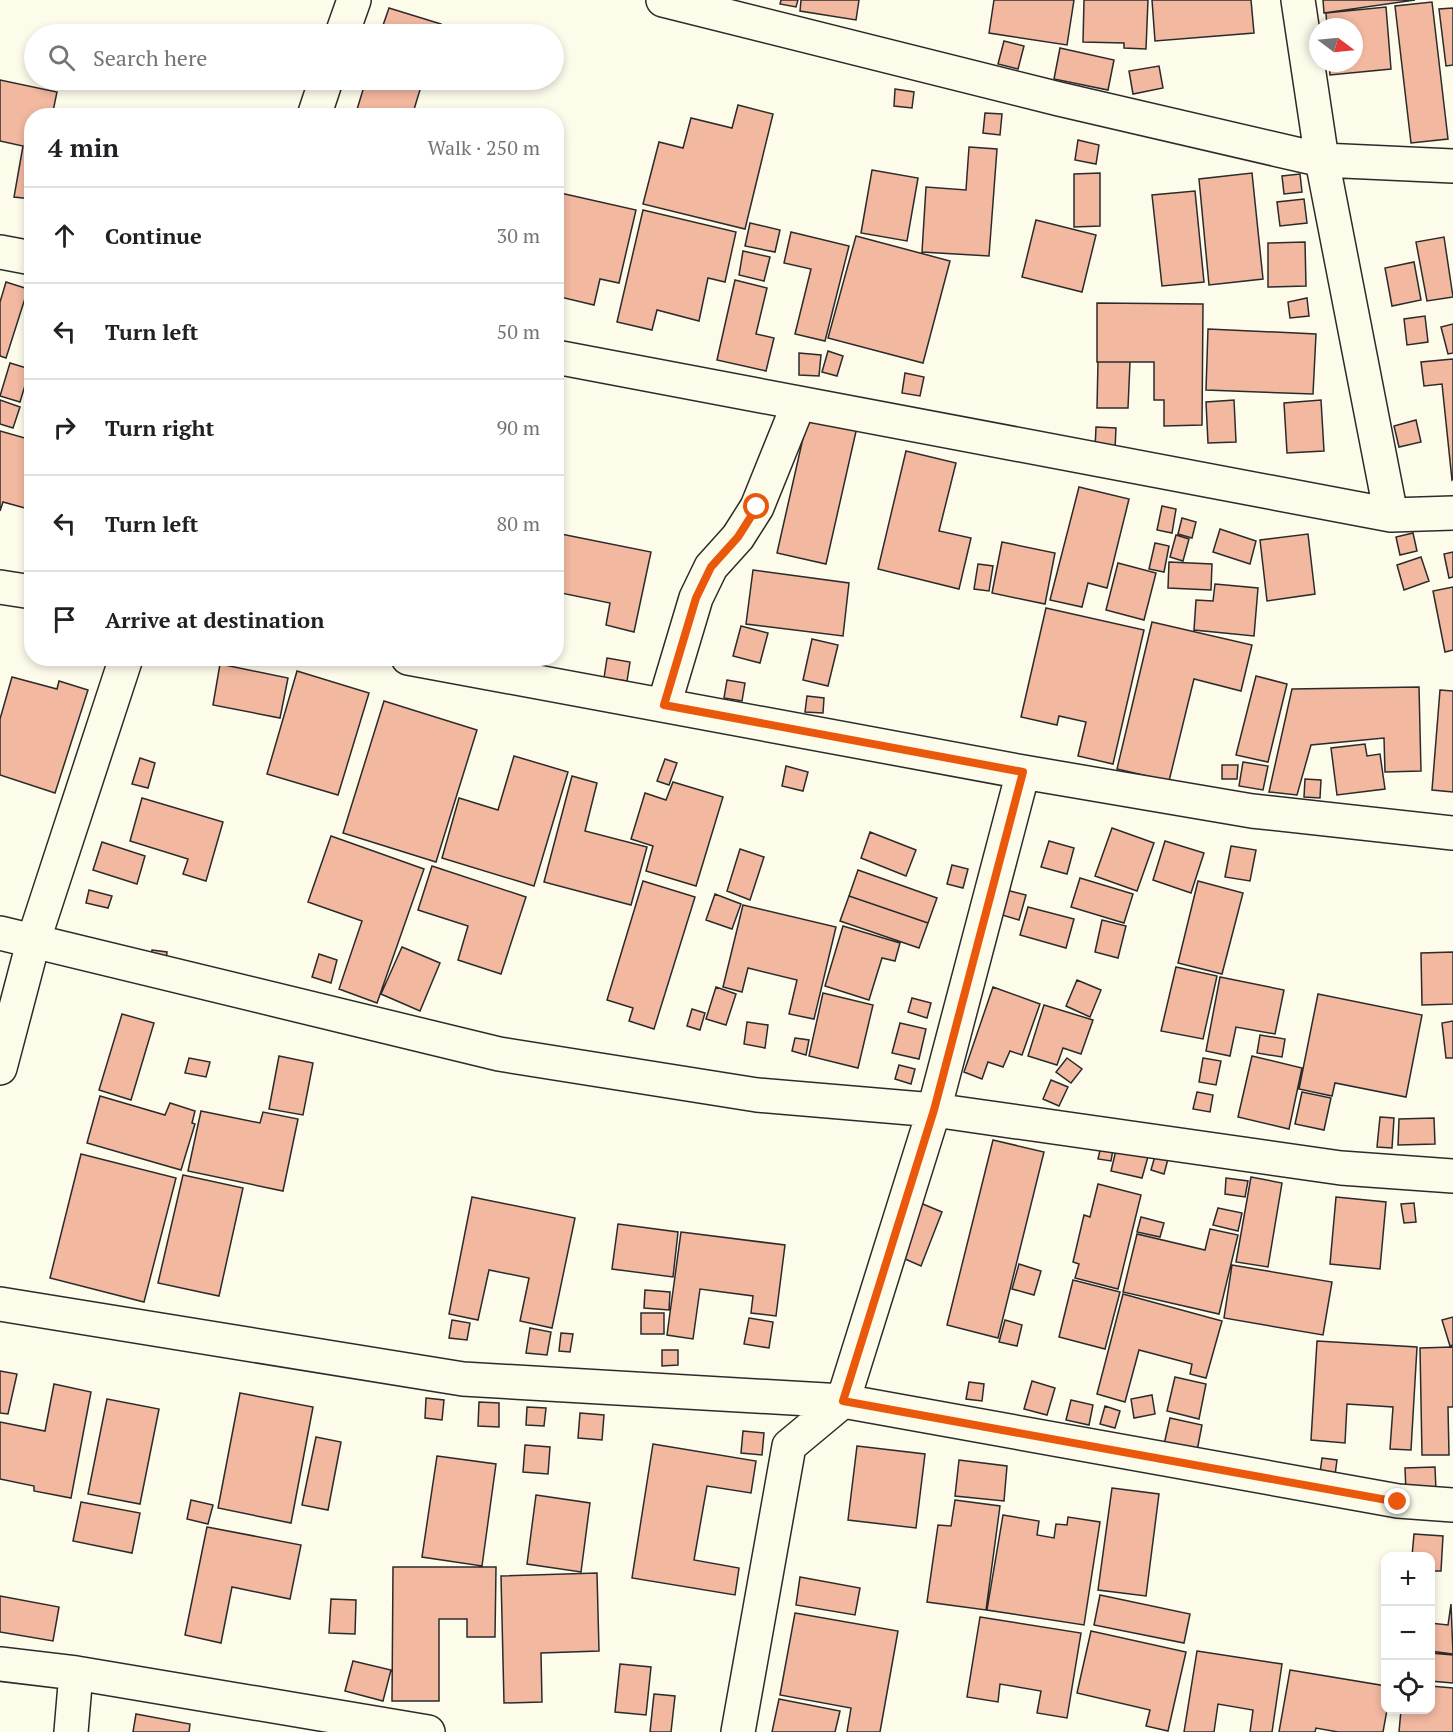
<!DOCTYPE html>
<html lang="en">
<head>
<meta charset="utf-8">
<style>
	:root { --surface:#fff; --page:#f2f2f2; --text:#202124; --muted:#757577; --line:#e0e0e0 }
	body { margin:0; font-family:"PT Serif",serif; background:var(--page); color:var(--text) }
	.controls { position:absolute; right:18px; bottom:18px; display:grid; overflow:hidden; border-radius:12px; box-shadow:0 3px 9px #0003 }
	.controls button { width:54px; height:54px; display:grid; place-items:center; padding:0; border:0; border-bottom:2px solid var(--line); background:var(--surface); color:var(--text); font:30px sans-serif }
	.compass { position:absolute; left:1309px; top:18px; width:54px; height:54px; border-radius:50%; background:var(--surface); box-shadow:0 3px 9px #0003; rotate:106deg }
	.stop { position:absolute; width:18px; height:18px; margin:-14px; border:4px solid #ea580c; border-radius:50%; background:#fff }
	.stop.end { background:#ea580c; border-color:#fff; box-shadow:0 2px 6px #0008 }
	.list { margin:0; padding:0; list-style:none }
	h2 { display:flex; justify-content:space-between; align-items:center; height:78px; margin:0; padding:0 24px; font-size:26px }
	h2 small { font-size:20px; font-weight:400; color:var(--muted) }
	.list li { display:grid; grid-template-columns:39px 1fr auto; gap:18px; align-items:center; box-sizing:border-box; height:96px; padding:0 24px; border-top:2px solid var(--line) }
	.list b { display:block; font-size:22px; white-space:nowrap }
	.list em { font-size:20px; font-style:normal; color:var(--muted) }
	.icon { flex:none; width:33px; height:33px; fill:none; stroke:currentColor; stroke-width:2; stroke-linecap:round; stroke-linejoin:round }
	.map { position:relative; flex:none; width:1453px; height:1732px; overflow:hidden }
	.search { position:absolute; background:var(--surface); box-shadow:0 3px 9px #0003; left:24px; top:24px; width:540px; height:66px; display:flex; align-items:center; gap:15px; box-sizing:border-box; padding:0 21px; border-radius:33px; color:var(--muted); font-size:22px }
	.panel { position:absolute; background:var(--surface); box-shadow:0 3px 9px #0003; left:24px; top:108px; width:540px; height:558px; border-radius:24px }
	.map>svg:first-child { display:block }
	.building { fill:#f2b8a0; stroke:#2b2b2b; stroke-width:1.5 }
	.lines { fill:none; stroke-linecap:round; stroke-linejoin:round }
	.street-casing { stroke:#2b2b2b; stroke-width:36 }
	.street { stroke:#fdfbea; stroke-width:33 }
	.route { stroke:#ea580c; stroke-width:8 }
</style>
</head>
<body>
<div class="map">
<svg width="1453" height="1732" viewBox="0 0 1453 1732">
	<rect width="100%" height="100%" fill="#fdfbea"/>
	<path class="building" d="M781,0H798L796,7L780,4Z
		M801,0H859L856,20L800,11Z
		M994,0H1074L1067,45L989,33Z
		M1084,0H1148L1146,49L1124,48V43L1083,42Z
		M1152,0H1251L1254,33L1155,41Z
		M1323,0H1415L1324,13Z
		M1432,2L1448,139L1411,143L1395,6Z
		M1386,7L1391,69L1330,75L1329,63H1354V27H1327L1326,13Z
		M389,8L441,24L437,34H380Z
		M1453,8V65L1446,66L1439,9Z
		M1004,41L1024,46L1018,69L998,64Z
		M1060,48L1114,60L1108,90L1054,79Z
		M1159,66L1163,88L1133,94L1129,71Z
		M0,80L57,92L52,116H32V199L14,197L23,146L0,141Z
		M366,80H423L412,116H355Z
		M895,89L914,92L912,108L894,106Z
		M738,105L773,114L745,229L643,204L659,142L683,148L691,118L732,128Z
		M985,113L1002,114L1000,135L983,133Z
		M1078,140L1099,145L1096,164L1075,160Z
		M969,147L997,149L989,256L922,252L926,187L966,190Z
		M872,170L918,178L907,241L861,233Z
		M1100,173V226L1074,227V174Z
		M1252,173L1263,279L1209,285L1199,179Z
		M1300,174L1302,192L1284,194L1282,176Z
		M1195,191L1204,282L1162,286L1152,195Z
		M556,192L636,210L619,283L600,279L594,305L556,296Z
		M1304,199L1307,223L1280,226L1277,202Z
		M643,210L736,232L725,282L708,278L699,321L657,310L652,330L617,322Z
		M1036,220L1096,235L1082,292L1022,277Z
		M750,223L780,230L775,252L745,246Z
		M791,232L849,246L825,341L795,334L811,269L784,263Z
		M856,236L950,261L923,363L828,338Z
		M1444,237L1453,297L1427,301L1416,242Z
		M1305,242L1306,286L1268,287V243Z
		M743,251L770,257L764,281L739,275Z
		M1414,262L1421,300L1392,306L1385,268Z
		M735,280L767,288L756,334L774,338L766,371L717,360Z
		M6,282L28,289L6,358L0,356V302Z
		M1307,298L1309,316L1290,318L1288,302Z
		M1097,303L1203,304L1202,425L1164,426V400H1154V362H1097Z
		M1425,316L1428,342L1407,345L1404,319Z
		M1453,324V353L1448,354L1441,327Z
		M1208,329L1316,334L1313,394L1206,390Z
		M828,351L843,356L837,376L822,372Z
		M799,353L821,355L819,376L799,375Z
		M1453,359V479L1452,480L1442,384L1424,386L1421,362Z
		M1098,362H1130L1128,408H1097Z
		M10,363L30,369L20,402L0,396Z
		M905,373L924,377L920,396L902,393Z
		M0,400L20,407L13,428L0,424Z
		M1234,400L1236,442L1208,443L1206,402Z
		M1321,400L1324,451L1287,453L1284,403Z
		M32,405V429L25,427Z
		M808,416L857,427L826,564L777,553Z
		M1416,420L1421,442L1399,447L1394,426Z
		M1096,427L1116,428L1115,449H1095Z
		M0,431L32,440V510L3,502L0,511Z
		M906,451L956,463L939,531L971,538L959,589L878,569Z
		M1079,487L1129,499L1107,588L1088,583L1082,607L1050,600Z
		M1162,506L1176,509L1172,533L1157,530Z
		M1182,518L1196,522L1192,538L1178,534Z
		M1220,529L1256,541L1250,564L1213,552Z
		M556,533L651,552L634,632L606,625L610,603L556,592Z
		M1413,533L1417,551L1400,555L1396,537Z
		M1308,534L1315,594L1267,601L1260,540Z
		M1176,535L1189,539L1183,561L1170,557Z
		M1002,542L1055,553L1045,604L992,593Z
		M1155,543L1169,546L1164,572L1149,569Z
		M1453,552V577L1449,578L1444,554Z
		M1421,557L1429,581L1404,590L1397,565Z
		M1169,562L1212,564L1211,590L1168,588Z
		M1118,563L1156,573L1144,620L1106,610Z
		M978,564L993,566L989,591L974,589Z
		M753,570L849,583L843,636L746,624Z
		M1215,584L1258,588L1254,636L1194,630L1196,600L1213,601Z
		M1453,587V650L1445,652L1433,591Z
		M1046,608L1144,630L1113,764L1078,756L1086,722L1059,716L1057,725L1021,717Z
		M1152,622L1252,645L1241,691L1194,679L1169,781L1117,769Z
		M741,626L768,633L760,663L733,656Z
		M812,639L838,645L828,686L803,680Z
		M607,658L630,662L627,681L604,678Z
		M220,664L288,678L280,718L213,705Z
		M297,671L369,693L338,795L267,774Z
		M1256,676L1287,684L1268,762L1236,755Z
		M12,677L57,689L59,681L88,690L55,793L0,775V719Z
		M727,680L745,683L742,701L724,698Z
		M1419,687L1421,771L1385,772L1384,738L1311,745L1297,795L1269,792L1292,689Z
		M1440,690L1453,691V792L1432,790Z
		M807,696L824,698L823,713L805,712Z
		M384,701L477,730L436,862L343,833Z
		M1365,744L1367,756L1380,754L1385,789L1337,795L1331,748Z
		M514,756L568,772L534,886L442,858L459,798L498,810Z
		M140,758L155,763L148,788L132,784Z
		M665,759L677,763L669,785L657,781Z
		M1243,762L1268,766L1263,790L1239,786Z
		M1222,765H1238L1237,779H1222Z
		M786,766L808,772L803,791L782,786Z
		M572,776L597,783L585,831L647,847L631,905L544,882Z
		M1305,779L1321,780L1320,798L1304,797Z
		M673,782L723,797L696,886L646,871L653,846L631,839L645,793L666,800Z
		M142,798L223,822L206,881L183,874L188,859L130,841Z
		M1112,828L1154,843L1137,891L1095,876Z
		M870,832L916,850L906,876L861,858Z
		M331,836L424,869L377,1003L339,989L362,921L308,902Z
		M1049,841L1074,848L1067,874L1041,867Z
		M1165,841L1204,853L1191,893L1153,880Z
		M102,842L145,856L137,884L93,870Z
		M1231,846L1256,850L1250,881L1225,877Z
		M740,849L764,857L750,900L727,891Z
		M952,865L968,869L963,888L947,884Z
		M432,866L526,897L501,974L458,960L468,926L418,910Z
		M858,870L937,898L928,923L849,896Z
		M1080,878L1133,894L1124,923L1071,907Z
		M643,881L695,897L654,1029L629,1021L633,1008L607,1000Z
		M1198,881L1243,893L1222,974L1178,963Z
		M89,890L112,896L108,908L86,903Z
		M1006,890L1026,895L1019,920L999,914Z
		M715,894L741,904L732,929L706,920Z
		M849,896L928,923L919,948L840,921Z
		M743,905L836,927L814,1019L789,1014L797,980L748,968L742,992L723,987Z
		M1028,907L1074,919L1066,948L1020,935Z
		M1102,920L1126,926L1118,958L1095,952Z
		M843,926L900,943L895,961L882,958L869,1000L825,986Z
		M402,947L440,963L420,1011L381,994Z
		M152,950L167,952L166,963L150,961Z
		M1453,952V1004L1422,1005L1421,953Z
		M319,954L337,960L331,983L312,977Z
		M1176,967L1217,976L1203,1039L1161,1031Z
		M1220,977L1284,990L1275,1034L1236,1027L1230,1056L1206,1051Z
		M1077,980L1101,990L1090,1017L1066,1006Z
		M716,987L736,994L726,1025L706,1019Z
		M993,987L1040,1004L1022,1055L1010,1051L1003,1067L988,1062L982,1079L964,1072Z
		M823,993L873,1005L858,1068L809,1056Z
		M1318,994L1422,1015L1406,1097L1335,1083L1332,1096L1299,1089Z
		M912,998L931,1003L927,1018L908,1012Z
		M1044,1005L1093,1020L1081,1054L1063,1048L1057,1065L1028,1056Z
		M692,1009L705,1013L700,1030L687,1026Z
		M122,1014L154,1023L131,1100L99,1090Z
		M1453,1021V1058H1446L1442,1023Z
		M747,1022L768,1025L765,1048L744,1044Z
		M900,1023L926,1029L919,1059L892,1053Z
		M1260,1035L1285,1039L1282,1057L1257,1053Z
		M795,1038L809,1040L806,1055L792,1051Z
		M279,1056L313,1063L303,1115L269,1109Z
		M1252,1056L1302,1068L1289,1129L1238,1117Z
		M189,1058L210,1062L206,1077L185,1073Z
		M1067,1058L1082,1069L1071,1083L1056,1072Z
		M1203,1058L1221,1061L1216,1085L1199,1082Z
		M899,1065L915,1069L911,1084L895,1079Z
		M1051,1080L1068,1087L1059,1106L1043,1099Z
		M1197,1092L1213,1095L1210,1112L1193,1109Z
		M1302,1092L1331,1098L1324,1130L1295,1124Z
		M100,1096L165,1115L170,1103L195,1111L192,1123L195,1124L181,1170L87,1143Z
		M201,1111L260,1123L263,1112L298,1119L283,1191L188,1171Z
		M1380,1117L1394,1118L1392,1148L1377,1147Z
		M1434,1118L1435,1144L1398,1145L1399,1119Z
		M993,1140L1044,1152L998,1338L947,1325Z
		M1102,1142L1114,1144L1111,1161L1098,1159Z
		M1117,1146L1149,1153L1142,1178L1111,1171Z
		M81,1154L176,1178L144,1302L50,1278Z
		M1155,1156L1168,1159L1164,1174L1151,1170Z
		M183,1175L243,1188L219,1296L158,1283Z
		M1251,1177L1282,1183L1268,1267L1236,1262Z
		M1226,1178L1248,1181L1245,1197L1225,1194Z
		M1098,1184L1141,1195L1118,1289L1075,1278L1079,1264L1073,1262L1084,1215L1090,1217Z
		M472,1197L575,1218L552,1328L520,1321L529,1278L489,1270L478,1320L449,1314Z
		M1336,1197L1386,1202L1380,1269L1330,1264Z
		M918,1202L942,1212L921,1266L896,1255Z
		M1414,1203L1416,1222L1404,1223L1401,1204Z
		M1218,1208L1242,1213L1238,1231L1213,1225Z
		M1141,1217L1164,1223L1160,1237L1137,1232Z
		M618,1224L678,1232L673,1277L612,1269Z
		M1210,1229L1238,1235L1219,1314L1123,1292L1137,1234L1205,1250Z
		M681,1232L785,1245L776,1316L751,1313L753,1296L700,1289L693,1339L667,1335Z
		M1019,1264L1041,1271L1034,1295L1012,1289Z
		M1232,1265L1332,1282L1323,1335L1224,1318Z
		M1073,1280L1120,1292L1105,1349L1059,1337Z
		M645,1290L670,1292L669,1310L644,1308Z
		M1123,1294L1222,1321L1206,1378L1190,1374L1192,1364L1139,1350L1125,1402L1097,1394Z
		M641,1313H664V1334H641Z
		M1453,1317V1345L1450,1346L1442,1320Z
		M749,1318L773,1322L769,1348L744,1344Z
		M452,1320L470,1323L467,1340L449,1338Z
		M1005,1320L1022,1325L1017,1346L999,1342Z
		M530,1328L551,1332L547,1355L526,1353Z
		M561,1333L573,1334L570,1352L559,1351Z
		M1317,1341L1417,1347L1411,1450L1390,1449L1393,1407L1347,1404L1345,1443L1311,1440Z
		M1453,1347V1407H1448L1449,1455H1422L1420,1348Z
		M662,1350H678V1365L662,1366Z
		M0,1371L17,1374L8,1414L0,1413Z
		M1175,1377L1206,1384L1199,1419L1167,1411Z
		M1032,1381L1055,1388L1047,1415L1024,1409Z
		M969,1382L984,1384L982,1401L966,1399Z
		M54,1384L91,1392L71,1498L34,1491V1486L0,1479V1422L45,1431Z
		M240,1393L313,1407L291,1523L218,1508Z
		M1152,1395L1155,1414L1134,1418L1131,1399Z
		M426,1398L444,1400L442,1420L425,1418Z
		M107,1399L159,1409L140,1504L88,1494Z
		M1071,1400L1093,1405L1089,1425L1066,1420Z
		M479,1402L499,1403V1427L478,1426Z
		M1105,1406L1120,1411L1115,1428L1100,1424Z
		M527,1407L546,1408L544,1426L526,1425Z
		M580,1413L604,1415L602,1440L578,1438Z
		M1170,1418L1202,1425L1196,1456L1163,1449Z
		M743,1431L764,1433L762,1455L741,1453Z
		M316,1437L341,1442L328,1510L302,1505Z
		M653,1444L756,1461L751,1493L707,1486L694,1560L739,1568L735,1595L632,1578Z
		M525,1445L550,1447L548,1474L523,1472Z
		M857,1446L925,1454L916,1528L848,1520Z
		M437,1456L496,1464L482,1566L422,1557Z
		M1322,1458L1337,1460L1335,1475L1320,1473Z
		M959,1460L1007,1466L1004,1501L955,1496Z
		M1435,1467L1436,1491L1406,1492L1405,1468Z
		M1112,1488L1159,1494L1146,1596L1098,1590Z
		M536,1495L590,1503L581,1572L527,1564Z
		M191,1500L213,1505L208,1524L187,1519Z
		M955,1500L1000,1506L986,1610L927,1602L938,1525L951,1526Z
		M81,1502L140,1513L132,1553L73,1541Z
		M1003,1515L1039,1521L1037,1535L1054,1538L1056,1524L1067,1525L1068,1517L1100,1522L1084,1625L987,1610Z
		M207,1527L301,1545L290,1599L232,1587L221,1643L185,1635Z
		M1414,1534L1443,1536L1441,1571H1430V1556H1412Z
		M393,1567H496L495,1637H467V1619H439V1701H392Z
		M597,1573L599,1651L541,1653L542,1702L504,1703L501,1576Z
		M800,1577L860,1588L855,1615L796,1605Z
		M1100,1595L1190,1614L1184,1643L1094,1625Z
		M0,1596L59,1607L53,1641L0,1632Z
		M331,1599L356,1600L355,1634L329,1633Z
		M1451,1604L1453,1654L1430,1651V1623L1448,1625Z
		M795,1613L898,1631L880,1732H847L851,1708L780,1695Z
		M980,1617L1081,1633L1067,1718L1037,1713L1041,1691L1000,1684L998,1702L967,1697Z
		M1091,1631L1186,1652L1168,1731L1146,1726L1150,1710L1077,1693Z
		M1197,1651L1282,1664L1272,1732H1250L1253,1710L1218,1704L1214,1732H1184Z
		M1430,1653L1453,1655V1683L1430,1681Z
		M353,1661L391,1670L383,1701L345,1691Z
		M620,1664L651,1667L646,1715L615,1712Z
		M1290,1670L1386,1686L1387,1710L1383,1732H1338L1316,1728L1315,1732H1279Z
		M1430,1686L1453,1688V1732H1399L1401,1710H1430Z
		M654,1694L675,1696L671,1732H650Z
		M779,1699L840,1711L835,1732H772Z
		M136,1714L190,1724L189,1732H133Z"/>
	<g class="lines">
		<g class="street-casing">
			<path id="street" d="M663,0L1059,99L1322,160L1453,166
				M1298,0L1322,160L1391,515
				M342,34L354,0
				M314,116L326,80
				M0,252L32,258
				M556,357L1391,515L1453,513
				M0,587L32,592
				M408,658L1023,772L1252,811L1453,833
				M664,705L696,598L711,567L738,537L757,507L799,403
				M0,933L499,1054L757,1095L934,1110L1341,1168L1453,1176
				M0,1068L34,939L126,658
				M0,1304L463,1379L843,1401L1398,1501L1453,1505
				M0,1664L76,1673L428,1732
				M71,1732L76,1673
				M738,1732L789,1446L843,1401L934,1110L1023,772"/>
		</g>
		<use href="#street" class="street"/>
	</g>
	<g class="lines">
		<path class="route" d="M757,507L738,537L711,567L696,598L664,705L1023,772L934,1110L843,1401L1398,1502"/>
	</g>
</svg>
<div class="controls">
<button>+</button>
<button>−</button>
<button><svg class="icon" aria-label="locate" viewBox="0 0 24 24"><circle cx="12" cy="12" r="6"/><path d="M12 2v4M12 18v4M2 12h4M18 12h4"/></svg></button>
</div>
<svg class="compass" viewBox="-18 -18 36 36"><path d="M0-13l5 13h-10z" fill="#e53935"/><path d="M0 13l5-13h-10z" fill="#757577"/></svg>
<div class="stop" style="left:757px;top:507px"></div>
<div class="stop end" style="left:1398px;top:1502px"></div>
<div class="search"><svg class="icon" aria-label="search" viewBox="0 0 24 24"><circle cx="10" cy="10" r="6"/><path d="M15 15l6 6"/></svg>Search here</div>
<section class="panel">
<h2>4 min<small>Walk · 250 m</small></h2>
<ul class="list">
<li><svg class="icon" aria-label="ahead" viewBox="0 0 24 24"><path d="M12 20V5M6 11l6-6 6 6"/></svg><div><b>Continue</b></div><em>30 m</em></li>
<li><svg class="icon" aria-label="left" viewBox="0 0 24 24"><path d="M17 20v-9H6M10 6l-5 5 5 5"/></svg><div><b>Turn left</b></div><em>50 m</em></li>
<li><svg class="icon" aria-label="right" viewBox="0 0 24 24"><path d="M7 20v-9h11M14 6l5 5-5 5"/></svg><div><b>Turn right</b></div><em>90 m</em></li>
<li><svg class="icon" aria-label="left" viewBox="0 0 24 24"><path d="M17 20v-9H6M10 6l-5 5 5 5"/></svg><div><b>Turn left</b></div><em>80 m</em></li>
<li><svg class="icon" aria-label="arrive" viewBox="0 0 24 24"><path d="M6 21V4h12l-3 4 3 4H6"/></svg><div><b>Arrive at destination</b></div></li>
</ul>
</section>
</div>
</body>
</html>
